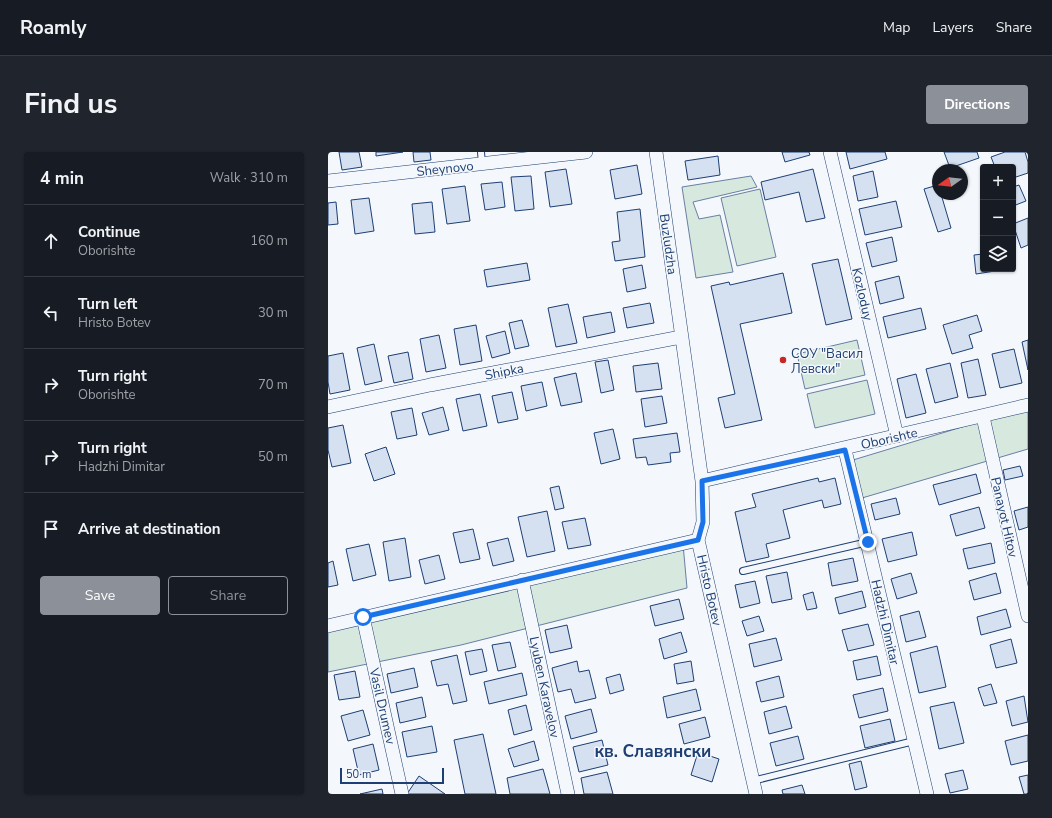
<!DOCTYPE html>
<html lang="en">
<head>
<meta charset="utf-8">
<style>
	:root { --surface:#171b24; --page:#20242c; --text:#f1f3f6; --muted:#9ea1a6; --line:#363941; --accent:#8c9099 }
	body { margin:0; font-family:"Nunito Sans",sans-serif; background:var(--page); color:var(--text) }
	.controls { position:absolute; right:12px; top:12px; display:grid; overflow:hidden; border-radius:4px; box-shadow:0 1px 3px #0004 }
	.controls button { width:36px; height:36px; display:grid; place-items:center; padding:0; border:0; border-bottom:1px solid var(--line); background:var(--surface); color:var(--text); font:20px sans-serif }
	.compass { position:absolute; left:604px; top:12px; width:36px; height:36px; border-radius:50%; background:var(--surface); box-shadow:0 1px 3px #0004; rotate:255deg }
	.scale { position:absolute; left:12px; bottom:10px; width:104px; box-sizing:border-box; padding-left:4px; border:2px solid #1d3f73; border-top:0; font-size:11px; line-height:14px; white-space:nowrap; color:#1d3f73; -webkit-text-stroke:3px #f4f7fb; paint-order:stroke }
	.stop { position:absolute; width:12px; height:12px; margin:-9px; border:3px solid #1a73e8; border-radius:50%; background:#fff }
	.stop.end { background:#1a73e8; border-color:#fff; box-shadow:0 1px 4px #0008 }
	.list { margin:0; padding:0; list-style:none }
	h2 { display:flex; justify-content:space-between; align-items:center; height:52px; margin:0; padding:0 16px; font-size:17px }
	h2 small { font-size:13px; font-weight:400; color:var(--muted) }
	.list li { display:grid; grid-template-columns:26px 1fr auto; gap:12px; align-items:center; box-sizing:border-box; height:72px; padding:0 16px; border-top:1px solid var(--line) }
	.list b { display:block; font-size:15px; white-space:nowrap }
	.list p { margin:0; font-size:13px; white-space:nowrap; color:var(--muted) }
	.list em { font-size:13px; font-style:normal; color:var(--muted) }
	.actions { display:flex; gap:8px; padding:12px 16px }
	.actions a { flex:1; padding:9px 0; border:1px solid var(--accent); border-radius:4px; text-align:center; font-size:14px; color:var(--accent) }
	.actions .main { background:var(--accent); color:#fff }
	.icon { flex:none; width:22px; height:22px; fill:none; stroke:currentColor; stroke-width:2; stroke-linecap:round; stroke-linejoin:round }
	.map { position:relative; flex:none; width:700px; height:642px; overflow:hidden; border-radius:4px }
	header { display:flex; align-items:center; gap:24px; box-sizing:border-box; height:56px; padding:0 20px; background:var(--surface); border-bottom:1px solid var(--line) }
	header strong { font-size:19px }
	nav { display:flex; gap:22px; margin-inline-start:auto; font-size:14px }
	.intro { display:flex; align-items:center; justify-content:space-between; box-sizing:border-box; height:96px; padding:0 24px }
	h1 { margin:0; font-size:28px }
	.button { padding:10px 18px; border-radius:4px; background:var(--accent); color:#fff; font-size:14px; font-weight:700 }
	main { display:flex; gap:24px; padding:0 24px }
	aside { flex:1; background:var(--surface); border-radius:4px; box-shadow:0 1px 3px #0004 }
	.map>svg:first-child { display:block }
	.green { fill:#d7e8df; stroke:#687fa3 }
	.building { fill:#d5e0f0; stroke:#1d3f73 }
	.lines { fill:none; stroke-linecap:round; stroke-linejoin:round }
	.service-casing { stroke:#1d3f73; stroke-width:8 }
	.minor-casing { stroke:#1d3f73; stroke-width:14 }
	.service { stroke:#f4f7fb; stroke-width:6 }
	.minor { stroke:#f4f7fb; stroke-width:13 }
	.route { stroke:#1a73e8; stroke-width:5 }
	.poi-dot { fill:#c62828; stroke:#f4f7fb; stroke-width:1.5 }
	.labels { text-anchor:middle; stroke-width:3; stroke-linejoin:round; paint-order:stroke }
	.street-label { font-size:13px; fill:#1d3f73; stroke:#f4f7fb }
	.poi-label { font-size:13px; fill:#1d3f73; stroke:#f4f7fb; text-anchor:start }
	.district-label { font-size:17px; font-weight:bold; fill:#1d3f73; stroke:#f4f7fb }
</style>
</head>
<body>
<header>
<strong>Roamly</strong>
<nav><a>Map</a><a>Layers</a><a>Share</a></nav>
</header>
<div class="intro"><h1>Find us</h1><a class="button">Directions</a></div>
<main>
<aside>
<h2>4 min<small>Walk · 310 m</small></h2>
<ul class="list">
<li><svg class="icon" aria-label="ahead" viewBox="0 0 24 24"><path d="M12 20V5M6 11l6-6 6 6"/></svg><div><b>Continue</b><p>Oborishte</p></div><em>160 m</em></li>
<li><svg class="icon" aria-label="left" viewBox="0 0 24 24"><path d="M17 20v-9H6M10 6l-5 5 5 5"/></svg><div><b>Turn left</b><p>Hristo Botev</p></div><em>30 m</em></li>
<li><svg class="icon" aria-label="right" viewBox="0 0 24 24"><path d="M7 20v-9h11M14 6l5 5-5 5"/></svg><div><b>Turn right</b><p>Oborishte</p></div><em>70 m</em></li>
<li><svg class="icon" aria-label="right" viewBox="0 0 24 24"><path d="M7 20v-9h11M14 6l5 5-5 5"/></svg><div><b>Turn right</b><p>Hadzhi Dimitar</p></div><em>50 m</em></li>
<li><svg class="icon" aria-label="arrive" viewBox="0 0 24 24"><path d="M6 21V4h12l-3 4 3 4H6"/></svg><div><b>Arrive at destination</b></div></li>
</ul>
<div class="actions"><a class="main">Save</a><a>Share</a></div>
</aside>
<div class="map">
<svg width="700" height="642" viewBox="0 0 700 642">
	<rect width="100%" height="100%" fill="#f4f7fb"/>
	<path class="green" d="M423,24L429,35L365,50L371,67L392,63L405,120L368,126L354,35Z
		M432,37L448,105L409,114L393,46Z
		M529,188L537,223L477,237L469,202Z
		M539,228L547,262L487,276L479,242Z
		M700,255V297L534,346L525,308Z
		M355,392L359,436L133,493L0,520V471Z"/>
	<path class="building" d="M11,0H31L34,15L14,18Z
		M48,0H75L48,4Z
		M85,0H102L103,8L86,10Z
		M454,0H481L482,3L457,10Z
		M518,0H557L559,7L522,17Z
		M616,0H649L651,6L622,16Z
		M677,0H697L700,10V21L685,26V15H667L663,5Z
		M390,4L392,23L360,28L357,9Z
		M309,13L314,42L287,47L282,18Z
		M238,17L244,52L222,55L217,20Z
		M485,17L497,66L478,70L471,40L437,48L433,30Z
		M545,19L550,45L530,49L525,24Z
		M203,24L206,57L187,59L183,25Z
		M174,30L177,55L157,58L153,32Z
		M610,33V42H613L623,76L610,80L596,37Z
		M691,33L698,49L685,54V35Z
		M137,34L142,69L119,72L114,37Z
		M41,46L46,79L27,82L23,48Z
		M568,49L574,75L537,83L531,57Z
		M8,50L10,72L0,73V51Z
		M104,50L107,80L87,82L84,52Z
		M312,57L317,105L287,109L284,90L292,89L289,60Z
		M700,66V93L693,96L685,72Z
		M564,85L569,109L544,115L538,91Z
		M655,102V117H667V119L648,122L646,103Z
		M510,107L524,167L498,173L484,112Z
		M199,111L202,128L159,135L156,118Z
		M314,113L318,136L299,140L295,117Z
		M455,121L464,161L412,172L434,268L397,276L390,246L407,242L383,134L401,130L402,133Z
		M571,124L576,146L552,152L547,130Z
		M322,151L326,171L299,176L295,156Z
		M240,152L249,191L228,195L220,156Z
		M593,156L598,177L560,186L555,165Z
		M283,160L287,180L259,186L255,165Z
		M649,163L654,179L641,183L645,196L624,202L615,173Z
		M194,168L201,194L187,197L181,171Z
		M148,173L154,209L132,213L126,177Z
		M177,179L182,201L164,206L158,184Z
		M111,183L118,216L98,220L92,187Z
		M700,188V218L694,190Z
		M46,192L54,229L37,233L29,196Z
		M686,197L694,231L672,236L664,202Z
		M80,200L85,227L66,231L60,204Z
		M15,201L22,238L2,242L0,230V204Z
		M650,207L658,243L640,246L633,211Z
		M280,208L286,238L273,241L267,210Z
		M330,211L334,237L308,240L305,214Z
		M622,211L630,245L607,251L598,217Z
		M248,221L254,250L233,254L226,226Z
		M588,222L598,261L578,266L569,227Z
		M214,230L219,254L198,259L193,234Z
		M184,240L190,267L170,271L164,244Z
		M152,242L159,274L135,279L128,247Z
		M334,244L339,271L317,275L313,247Z
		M115,255L121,278L101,283L94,261Z
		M84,256L89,283L69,287L63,260Z
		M15,273L23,311L4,315L0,298V276Z
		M285,277L292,307L273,312L266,281Z
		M349,281L352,300L342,301L343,310L320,313L318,305L308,306L305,287Z
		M58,295L67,322L46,329L37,302Z
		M692,314L695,324L677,328L675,318Z
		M648,322L653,341L611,353L605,333Z
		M490,326L491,330L507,326L513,352L496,356L494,348L455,358L462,386L438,392L441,405L418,410L407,360L428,355L424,342Z
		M231,334L236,356L227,358L222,336Z
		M568,346L572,362L547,368L543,352Z
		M651,355L657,376L628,384L622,363Z
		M700,355V375L691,378L686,359Z
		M219,359L227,399L199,405L190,365Z
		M257,366L263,393L240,397L234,370Z
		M145,377L152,407L132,411L125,381Z
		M584,380L589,403L560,410L554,387Z
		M77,386L83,425L61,429L55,390Z
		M180,386L186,409L165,414L159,391Z
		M663,391L667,411L640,417L635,397Z
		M41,392L48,423L25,429L18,397Z
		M111,403L117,427L97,432L91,408Z
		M525,406L530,429L504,434L500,411Z
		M5,409L10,433L0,435V411Z
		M459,420L464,447L444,451L438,424Z
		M583,421L589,441L569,447L563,427Z
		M668,421L673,441L646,448L641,429Z
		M427,429L432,451L412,456L407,433Z
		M534,439L538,455L511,462L507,446Z
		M485,440L489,456L479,458L475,443Z
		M351,447L356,467L327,474L322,454Z
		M678,457L683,475L653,483L649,465Z
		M591,459L598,485L578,490L572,464Z
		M431,464L436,479L419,484L414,469Z
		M540,472L546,493L520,499L514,478Z
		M239,473L244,496L222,501L217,478Z
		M353,480L359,500L336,507L331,487Z
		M448,486L454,508L426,515L421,492Z
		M683,487L689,511L668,516L662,493Z
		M182,490L188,515L170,519L164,493Z
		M609,494L618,535L591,541L582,501Z
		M154,497L159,519L142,523L137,500Z
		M129,503L139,549L125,552L120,532L109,534L103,509Z
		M549,504L553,523L529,528L525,509Z
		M249,509L251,520L261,518L268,546L247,551L243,537L230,540L224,516Z
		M363,509L366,529L349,532L346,512Z
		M86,516L90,535L63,541L59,522Z
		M27,519L32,545L11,548L6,523Z
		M194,521L199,543L161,552L156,530Z
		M292,522L296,538L282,542L278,526Z
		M451,524L456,545L433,550L428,530Z
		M663,532L669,551L656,554L650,536Z
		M555,536L560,559L531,566L525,543Z
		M368,537L373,558L339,566L335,545Z
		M696,544L700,570L684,574L678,549Z
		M94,545L98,565L72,571L68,551Z
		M626,550L636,591L611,597L602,555Z
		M198,553L204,578L186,583L180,558Z
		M458,554L464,576L441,582L436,560Z
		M263,557L269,580L243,587L237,564Z
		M35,558L42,583L20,589L13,564Z
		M377,565L382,585L356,592L351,572Z
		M562,567L567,589L537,596L532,574Z
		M104,574L109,600L79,605L74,580Z
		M155,582L168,642H137L126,588Z
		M700,583V609L683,613L677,589Z
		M470,584L476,607L448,614L442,591Z
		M274,588L280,613L251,620L245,595Z
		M206,589L211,608L186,615L180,597Z
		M45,592L51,618L31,623L25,597Z
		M370,600L391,607L384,630L363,623Z
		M533,609L539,635L527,638L521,612Z
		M215,617L222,642H182L179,626Z
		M635,618L640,637L622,641L617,622Z
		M279,620L285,642H256L253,626Z
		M700,623V642H696L691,625Z
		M91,624L117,642H79Z
		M474,633L477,642H455L454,638Z
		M54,637L55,642H32Z"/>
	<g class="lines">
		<g class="service-casing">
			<path id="service" d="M153,0L154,12
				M415,419L540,390
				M424,629L586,589"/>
		</g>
		<g class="minor-casing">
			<path id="minor" d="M328,0L374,329L375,370L370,388L428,642
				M502,0L569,284
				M0,29L258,0
				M0,255L102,233L353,185
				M655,265L700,464
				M517,298L599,642
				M374,329L700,253
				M194,428L240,642
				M35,465L74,642
				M0,474L370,388"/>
		</g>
		<use href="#service" class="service"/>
		<use href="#minor" class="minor"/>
	</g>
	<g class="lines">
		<path class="route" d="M35,465L370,388L375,370L374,329L517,298L540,390"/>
	</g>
	<circle class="poi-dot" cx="455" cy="208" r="4"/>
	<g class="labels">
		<g class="street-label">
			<text transform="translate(117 16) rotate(-6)" y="5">Sheynovo</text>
			<text transform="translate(341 92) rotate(82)" y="5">Buzludzha</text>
			<text transform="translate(535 142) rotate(77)" y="5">Kozloduy</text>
			<text transform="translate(176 219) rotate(-11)" y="5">Shipka</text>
			<text transform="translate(561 286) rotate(-13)" y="5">Oborishte</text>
			<text transform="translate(677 365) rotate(77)" y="5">Panayot Hitov</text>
			<text transform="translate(382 438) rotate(77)" y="5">Hristo Botev</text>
			<text transform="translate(558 470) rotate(77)" y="5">Hadzhi Dimitar</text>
			<text transform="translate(217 535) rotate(78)" y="5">Lyuben Karavelov</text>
			<text transform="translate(55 554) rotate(77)" y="5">Vasil Drumev</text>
		</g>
		<g class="poi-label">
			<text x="463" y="206">СОУ "Васил<tspan x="463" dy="15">Левски"</tspan></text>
		</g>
		<g class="district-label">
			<text x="325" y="605">кв. Славянски</text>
		</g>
	</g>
</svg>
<div class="controls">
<button>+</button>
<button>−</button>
<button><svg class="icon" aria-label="layers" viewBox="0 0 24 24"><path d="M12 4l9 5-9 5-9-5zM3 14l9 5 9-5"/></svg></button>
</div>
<svg class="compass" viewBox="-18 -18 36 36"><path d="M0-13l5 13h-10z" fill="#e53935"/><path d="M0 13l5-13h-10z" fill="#9ea1a6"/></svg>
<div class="scale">50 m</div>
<div class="stop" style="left:35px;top:465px"></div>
<div class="stop end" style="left:540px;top:390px"></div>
</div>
</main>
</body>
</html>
